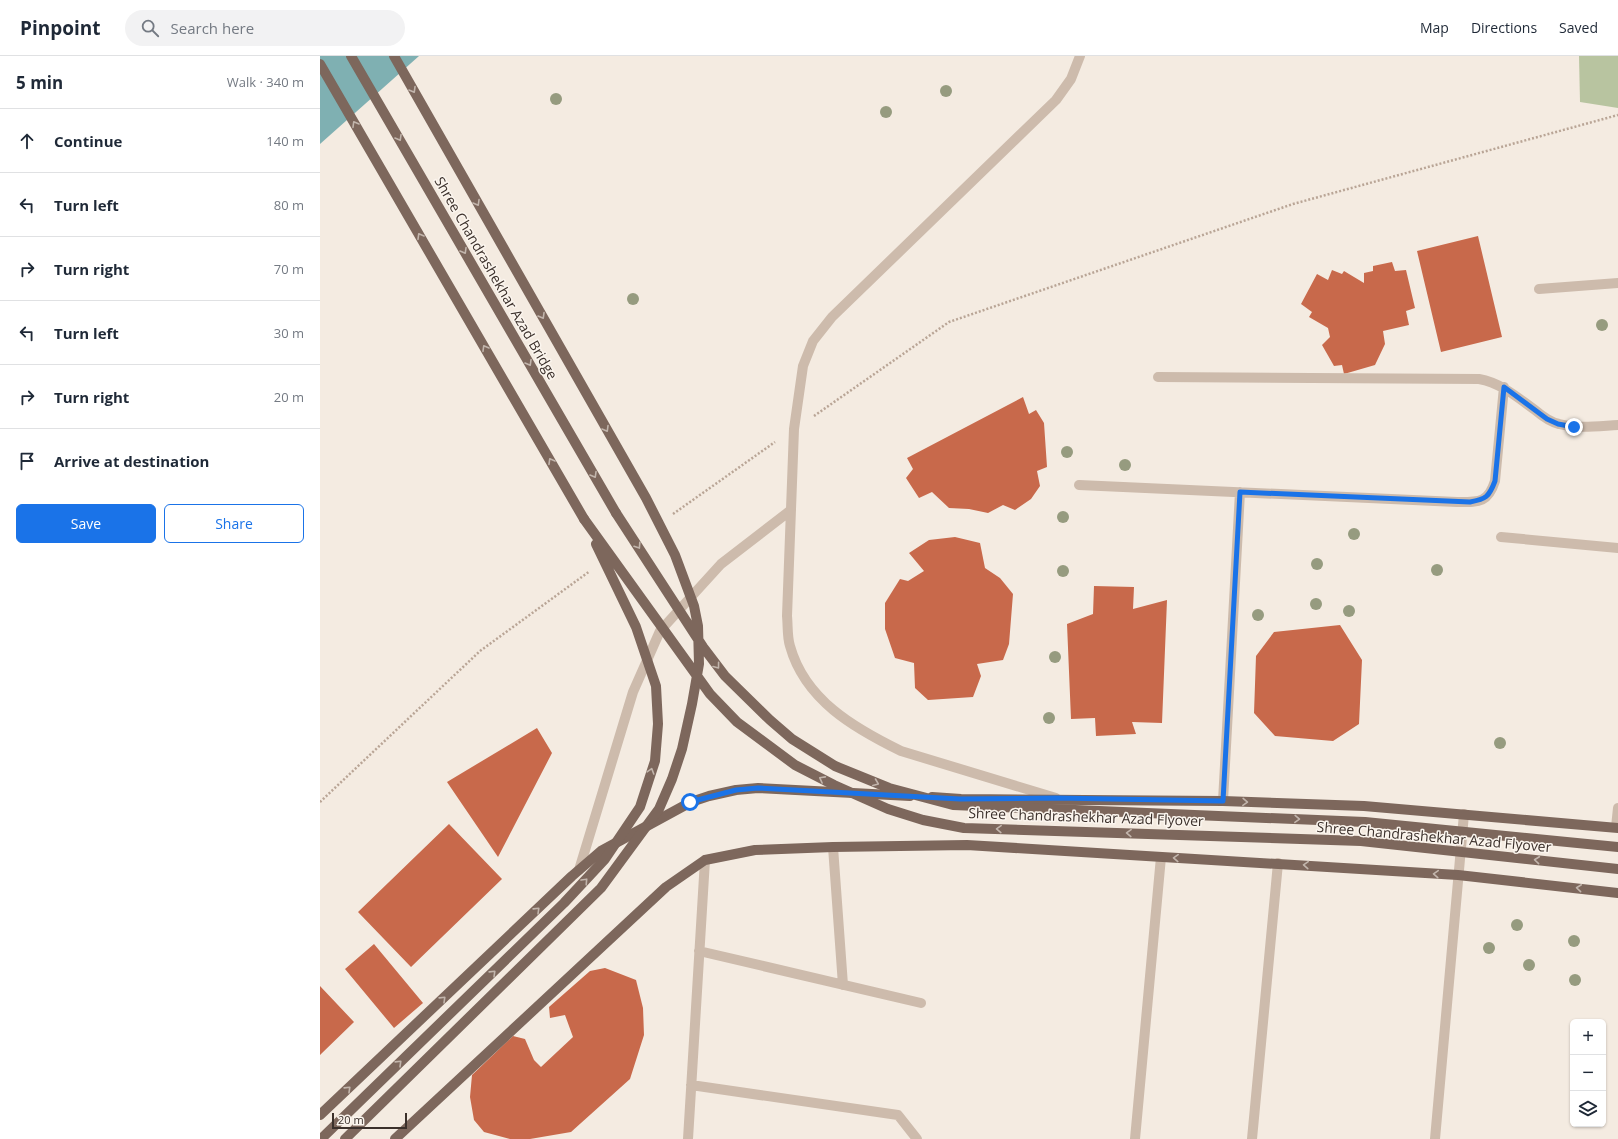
<!DOCTYPE html>
<html lang="en">
<head>
<meta charset="utf-8">
<style>
	:root { --surface:#fff; --page:#f2f2f3; --text:#1f2937; --muted:#747a83; --line:#e0e1e3; --accent:#1a73e8 }
	body { margin:0; font-family:"Open Sans",sans-serif; background:var(--page); color:var(--text) }
	.controls { position:absolute; right:12px; bottom:12px; display:grid; overflow:hidden; border-radius:6px; box-shadow:0 1px 3px #0004 }
	.controls button { width:36px; height:36px; display:grid; place-items:center; padding:0; border:0; border-bottom:1px solid var(--line); background:var(--surface); color:var(--text); font:20px sans-serif }
	.scale { position:absolute; left:12px; bottom:10px; width:75px; box-sizing:border-box; padding-left:4px; border:2px solid #3b302b; border-top:0; font-size:11px; line-height:14px; white-space:nowrap; color:#3b302b; -webkit-text-stroke:3px #fbf5ee; paint-order:stroke }
	.stop { position:absolute; width:12px; height:12px; margin:-9px; border:3px solid #1a73e8; border-radius:50%; background:#fff }
	.stop.end { background:#1a73e8; border-color:#fff; box-shadow:0 1px 4px #0008 }
	.list { margin:0; padding:0; list-style:none }
	h2 { display:flex; justify-content:space-between; align-items:center; height:52px; margin:0; padding:0 16px; font-size:17px }
	h2 small { font-size:13px; font-weight:400; color:var(--muted) }
	.list li { display:grid; grid-template-columns:26px 1fr auto; gap:12px; align-items:center; box-sizing:border-box; height:64px; padding:0 16px; border-top:1px solid var(--line) }
	.list b { display:block; font-size:15px; white-space:nowrap }
	.list em { font-size:13px; font-style:normal; color:var(--muted) }
	.actions { display:flex; gap:8px; padding:12px 16px }
	.actions a { flex:1; padding:9px 0; border:1px solid var(--accent); border-radius:6px; text-align:center; font-size:14px; color:var(--accent) }
	.actions .main { background:var(--accent); color:#fff }
	.icon { flex:none; width:22px; height:22px; fill:none; stroke:currentColor; stroke-width:2; stroke-linecap:round; stroke-linejoin:round }
	.map { position:relative; flex:none; width:1298px; height:1083px; overflow:hidden }
	header { display:flex; align-items:center; gap:24px; box-sizing:border-box; height:56px; padding:0 20px; background:var(--surface); border-bottom:1px solid var(--line) }
	header strong { font-size:19px }
	nav { display:flex; gap:22px; margin-inline-start:auto; font-size:14px }
	.search { width:280px; height:36px; background:var(--page); display:flex; align-items:center; gap:10px; box-sizing:border-box; padding:0 14px; border-radius:22px; color:var(--muted); font-size:15px }
	main { display:flex }
	aside { flex:1; background:var(--surface) }
	.map>svg:first-child { display:block }
	.green { fill:#b8c4a0 }
	.water { fill:#7fb0b2 }
	.building { fill:#c8694b }
	.lines { fill:none; stroke-linecap:round; stroke-linejoin:round }
	.path { stroke:#b9a596; stroke-width:2.5; stroke-dasharray:2 2; stroke-linecap:butt }
	.minor { stroke:#cdbbac; stroke-width:10 }
	.major { stroke:#7d675c; stroke-width:10 }
	.major-bridge { stroke:#7d675c; stroke-width:10 }
	.tree { fill:#969b7f }
	.oneway { stroke:#c2b5ac }
	.route { stroke:#1a73e8; stroke-width:5 }
	.labels { text-anchor:middle; stroke-width:3; stroke-linejoin:round; paint-order:stroke }
	.street-label { font-size:14px; fill:#3b302b; stroke:#fbf5ee }
</style>
</head>
<body>
<header>
<strong>Pinpoint</strong>
<div class="search"><svg class="icon" aria-label="search" viewBox="0 0 24 24"><circle cx="10" cy="10" r="6"/><path d="M15 15l6 6"/></svg>Search here</div>
<nav><a>Map</a><a>Directions</a><a>Saved</a></nav>
</header>
<main>
<aside>
<h2>5 min<small>Walk · 340 m</small></h2>
<ul class="list">
<li><svg class="icon" aria-label="ahead" viewBox="0 0 24 24"><path d="M12 20V5M6 11l6-6 6 6"/></svg><div><b>Continue</b></div><em>140 m</em></li>
<li><svg class="icon" aria-label="left" viewBox="0 0 24 24"><path d="M17 20v-9H6M10 6l-5 5 5 5"/></svg><div><b>Turn left</b></div><em>80 m</em></li>
<li><svg class="icon" aria-label="right" viewBox="0 0 24 24"><path d="M7 20v-9h11M14 6l5 5-5 5"/></svg><div><b>Turn right</b></div><em>70 m</em></li>
<li><svg class="icon" aria-label="left" viewBox="0 0 24 24"><path d="M17 20v-9H6M10 6l-5 5 5 5"/></svg><div><b>Turn left</b></div><em>30 m</em></li>
<li><svg class="icon" aria-label="right" viewBox="0 0 24 24"><path d="M7 20v-9h11M14 6l5 5-5 5"/></svg><div><b>Turn right</b></div><em>20 m</em></li>
<li><svg class="icon" aria-label="arrive" viewBox="0 0 24 24"><path d="M6 21V4h12l-3 4 3 4H6"/></svg><div><b>Arrive at destination</b></div></li>
</ul>
<div class="actions"><a class="main">Save</a><a>Share</a></div>
</aside>
<div class="map">
<svg width="1298" height="1083" viewBox="0 0 1298 1083">
	<rect width="100%" height="100%" fill="#f4ebe1"/>
	<path class="green" d="M1259,0H1298V52L1260,46Z"/>
	<path class="water" d="M0,0H99L0,88Z"/>
	<path class="building" d="M1158,180L1182,281L1121,296L1097,195Z
		M1072,206L1075,215L1086,214L1095,252L1086,255L1089,269L1063,275L1065,288L1055,309L1024,318L1022,309L1014,310L1002,289L1010,281L1008,272L989,261L992,256L981,248L997,218L1008,224L1012,214L1022,218L1024,215L1044,227V217L1053,215V210Z
		M703,341L709,358L716,354L724,367L727,411L717,415L720,430L711,443L695,454L683,449L668,457L649,453L629,452L612,436L599,442L586,422L593,413L587,402Z
		M635,481L660,487L665,512L680,522L693,538L689,588L683,604L657,608L661,620L653,641L608,644L595,632L594,607L575,602L565,573V547L580,523L588,525L604,515L589,497L609,484Z
		M774,530L814,531L813,553L847,544L842,667L812,666L816,678L776,680L775,662L751,663L747,568L773,558Z
		M1020,569L1042,604L1039,668L1013,685L955,680L934,657L936,600L954,576Z
		M217,672L232,697L178,801L127,726Z
		M129,768L182,823L91,911L38,856Z
		M54,888L103,947L74,972L25,913Z
		M285,912L316,924L323,952L324,979L310,1023L251,1076L210,1083H190L164,1076L154,1064L150,1041L152,1019L193,980L205,983L214,1004L221,1011L253,981L245,959L230,962L229,951L270,915Z
		M0,930L34,966L0,999Z"/>
	<g class="lines">
		<path class="path" d="M494,360L629,266L973,148L1298,59
			M353,458L455,386
			M0,746L160,595L270,515"/>
		<path class="minor" d="M1219,233L1298,227
			M838,321L1159,323C1181,327 1197,341 1215,354C1222,360 1230,366 1239,368C1258,373 1279,370 1298,369
			M759,429L1137,446C1159,446 1168,447 1175,425L1184,331
			M1181,481L1298,492
			M736,742L581,695C534,672 485,644 470,590C467,581 468,569 467,560L474,373L483,310L493,285L512,261L736,44L751,23L760,0
			M903,745L920,436
			M1296,771L1298,752
			M513,791L523,929
			M259,814L313,636L340,575L401,508L471,454
			M379,895L601,947
			M371,1029L578,1059L597,1083
			M368,1083L385,804
			M815,1083L841,801
			M932,1083L958,807
			M1115,1083L1144,758"/>
		<path class="major" d="M31,0L296,457
			M0,8L264,463
			M612,741L641,743L903,745L1044,750L1298,772
			M0,1059L252,820L281,795L371,746L389,740L416,734L438,732L590,740
			M75,1083L346,831L385,804L435,794L513,791L647,789L1138,819L1298,837"/>
		<path class="major-bridge" d="M296,457L383,591L405,620L450,664L472,683L515,710L569,732L633,749L1045,766L1298,791
			M264,463L390,638L417,666L475,709L514,729L568,753L603,764L644,772L1041,785L1298,813
			M1,1083L244,847L285,803L320,751L335,705L338,668L336,630L316,571L276,488
			M25,1083L281,832L339,753L352,723L362,693L372,648L379,608L378,570L374,550L355,499L326,442L74,0"/>
	</g>
	<g class="tree">
		<circle cx="626" cy="35" r="6"/>
		<circle cx="236" cy="43" r="6"/>
		<circle cx="566" cy="56" r="6"/>
		<circle cx="313" cy="243" r="6"/>
		<circle cx="1282" cy="269" r="6"/>
		<circle cx="747" cy="396" r="6"/>
		<circle cx="805" cy="409" r="6"/>
		<circle cx="743" cy="461" r="6"/>
		<circle cx="1034" cy="478" r="6"/>
		<circle cx="997" cy="508" r="6"/>
		<circle cx="1117" cy="514" r="6"/>
		<circle cx="743" cy="515" r="6"/>
		<circle cx="996" cy="548" r="6"/>
		<circle cx="1029" cy="555" r="6"/>
		<circle cx="938" cy="559" r="6"/>
		<circle cx="735" cy="601" r="6"/>
		<circle cx="729" cy="662" r="6"/>
		<circle cx="1180" cy="687" r="6"/>
		<circle cx="1197" cy="869" r="6"/>
		<circle cx="1254" cy="885" r="6"/>
		<circle cx="1169" cy="892" r="6"/>
		<circle cx="1209" cy="909" r="6"/>
		<circle cx="1255" cy="924" r="6"/>
	</g>
	<defs><path id="oneway-chevron" d="M-2-3.5L2.5 0L-2 3.5" fill="none" stroke-width="1.6" stroke-linecap="round" stroke-linejoin="round"/></defs>
	<g class="oneway">
		<use href="#oneway-chevron" transform="translate(93 34) rotate(60)"/>
		<use href="#oneway-chevron" transform="translate(35 68) rotate(-120)"/>
		<use href="#oneway-chevron" transform="translate(79 82) rotate(60)"/>
		<use href="#oneway-chevron" transform="translate(157 147) rotate(60)"/>
		<use href="#oneway-chevron" transform="translate(100 180) rotate(-120)"/>
		<use href="#oneway-chevron" transform="translate(144 195) rotate(60)"/>
		<use href="#oneway-chevron" transform="translate(222 260) rotate(60)"/>
		<use href="#oneway-chevron" transform="translate(165 292) rotate(-120)"/>
		<use href="#oneway-chevron" transform="translate(209 307) rotate(60)"/>
		<use href="#oneway-chevron" transform="translate(286 373) rotate(60)"/>
		<use href="#oneway-chevron" transform="translate(231 405) rotate(-120)"/>
		<use href="#oneway-chevron" transform="translate(274 419) rotate(60)"/>
		<use href="#oneway-chevron" transform="translate(318 490) rotate(57)"/>
		<use href="#oneway-chevron" transform="translate(397 610) rotate(53)"/>
		<use href="#oneway-chevron" transform="translate(331 715) rotate(-73)"/>
		<use href="#oneway-chevron" transform="translate(502 723) rotate(-152)"/>
		<use href="#oneway-chevron" transform="translate(556 727) rotate(22)"/>
		<use href="#oneway-chevron" transform="translate(925 746) rotate(2)"/>
		<use href="#oneway-chevron" transform="translate(977 763) rotate(2)"/>
		<use href="#oneway-chevron" transform="translate(679 773) rotate(-178)"/>
		<use href="#oneway-chevron" transform="translate(809 777) rotate(-178)"/>
		<use href="#oneway-chevron" transform="translate(856 802) rotate(-177)"/>
		<use href="#oneway-chevron" transform="translate(1217 804) rotate(-174)"/>
		<use href="#oneway-chevron" transform="translate(986 809) rotate(-176)"/>
		<use href="#oneway-chevron" transform="translate(1116 818) rotate(-176)"/>
		<use href="#oneway-chevron" transform="translate(265 825) rotate(-47)"/>
		<use href="#oneway-chevron" transform="translate(1259 832) rotate(-174)"/>
		<use href="#oneway-chevron" transform="translate(217 854) rotate(-44)"/>
		<use href="#oneway-chevron" transform="translate(173 917) rotate(-44)"/>
		<use href="#oneway-chevron" transform="translate(123 943) rotate(-44)"/>
		<use href="#oneway-chevron" transform="translate(79 1007) rotate(-44)"/>
		<use href="#oneway-chevron" transform="translate(28 1033) rotate(-44)"/>
	</g>
	<g class="lines">
		<path class="route" d="M370,746L416,734L438,732L640,743L736,742L903,745L920,436L1150,446C1166,443 1169,441 1175,425L1184,331L1227,363L1238,368L1254,371"/>
	</g>
	<g class="labels">
		<g class="street-label">
			<text transform="translate(176 222) rotate(60)" y="5">Shree Chandrashekhar Azad Bridge</text>
			<text transform="translate(766 761) rotate(2)" y="5">Shree Chandrashekhar Azad Flyover</text>
			<text transform="translate(1114 781) rotate(5)" y="5">Shree Chandrashekhar Azad Flyover</text>
		</g>
	</g>
</svg>
<div class="controls">
<button>+</button>
<button>−</button>
<button><svg class="icon" aria-label="layers" viewBox="0 0 24 24"><path d="M12 4l9 5-9 5-9-5zM3 14l9 5 9-5"/></svg></button>
</div>
<div class="scale">20 m</div>
<div class="stop" style="left:370px;top:746px"></div>
<div class="stop end" style="left:1254px;top:371px"></div>
</div>
</main>
</body>
</html>
